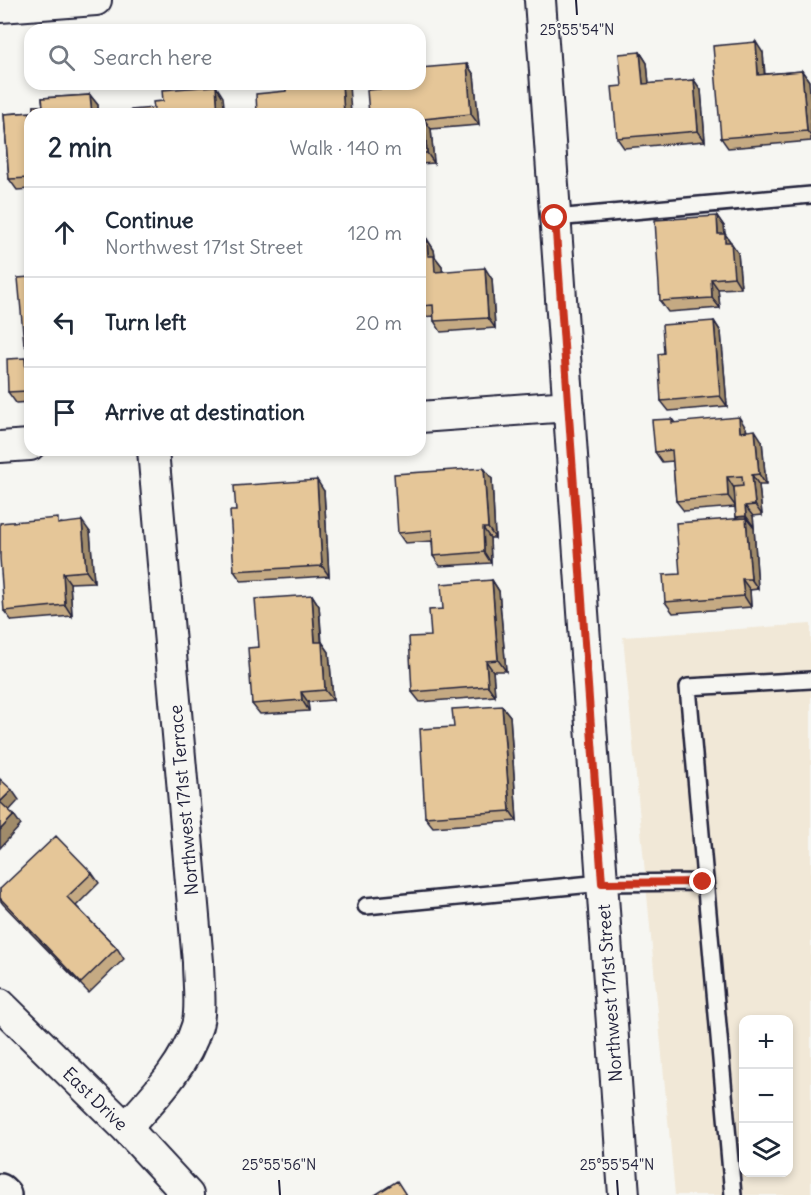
<!DOCTYPE html>
<html lang="en">
<head>
<meta charset="utf-8">
<style>
	:root { --surface:#fff; --page:#f6f6f7; --text:#1f2937; --muted:#747a83; --line:#e0e1e3 }
	body { margin:0; font-family:Delius,sans-serif; background:var(--page); color:var(--text) }
	.controls { position:absolute; right:18px; bottom:18px; display:grid; overflow:hidden; border-radius:12px; box-shadow:0 3px 9px #0003 }
	.controls button { width:54px; height:54px; display:grid; place-items:center; padding:0; border:0; border-bottom:2px solid var(--line); background:var(--surface); color:var(--text); font:30px sans-serif }
	.stop { position:absolute; width:18px; height:18px; margin:-14px; border:4px solid #c8321e; border-radius:50%; background:#fff }
	.stop.end { background:#c8321e; border-color:#fff; box-shadow:0 2px 6px #0008 }
	.list { margin:0; padding:0; list-style:none }
	h2 { display:flex; justify-content:space-between; align-items:center; height:78px; margin:0; padding:0 24px; font-size:26px }
	h2 small { font-size:20px; font-weight:400; color:var(--muted) }
	.list li { display:grid; grid-template-columns:39px 1fr auto; gap:18px; align-items:center; box-sizing:border-box; height:90px; padding:0 24px; border-top:2px solid var(--line) }
	.list b { display:block; font-size:22px; white-space:nowrap }
	.list p { margin:0; font-size:20px; white-space:nowrap; color:var(--muted) }
	.list em { font-size:20px; font-style:normal; color:var(--muted) }
	.icon { flex:none; width:33px; height:33px; fill:none; stroke:currentColor; stroke-width:2; stroke-linecap:round; stroke-linejoin:round }
	.map { position:relative; flex:none; width:811px; height:1195px; overflow:hidden }
	.search { position:absolute; background:var(--surface); box-shadow:0 3px 9px #0003; left:24px; top:24px; width:402px; height:66px; display:flex; align-items:center; gap:15px; box-sizing:border-box; padding:0 21px; border-radius:18px; color:var(--muted); font-size:22px }
	.panel { position:absolute; background:var(--surface); box-shadow:0 3px 9px #0003; left:24px; top:108px; width:402px; height:348px; border-radius:18px }
	.map>svg:first-child { display:block }
	.built { fill:#f1e8d7; fill-rule:evenodd }
	.lines { fill:none; stroke-linecap:round; stroke-linejoin:round }
	.lane-casing { stroke:#22223b; stroke-width:20 }
	.street-casing { stroke:#22223b; stroke-width:34 }
	.highway-casing { stroke:#22223b; stroke-width:38 }
	.lane { stroke:#f6f6f2; stroke-width:15 }
	.street { stroke:#f6f6f2; stroke-width:30 }
	.highway { stroke:#f6f6f2; stroke-width:33 }
	.wall { fill:#c5aa83; stroke:#22223b; stroke-width:1.5 }
	.shaded-wall { fill:#a08b6a; stroke:#22223b; stroke-width:1.5 }
	.building { fill:#e5c698; stroke:#22223b; stroke-width:1.5 }
	.route { stroke:#c8321e; stroke-width:8 }
	.ticks { fill:none; stroke:#22223b; stroke-width:2 }
	.labels { text-anchor:middle; stroke-width:4.5; stroke-linejoin:round; paint-order:stroke }
	.street-label { font-size:18px; fill:#22223b; stroke:#f6f6f2 }
	.ticks-label { font-size:15px; text-anchor:middle; fill:#22223b; stroke:#f6f6f2; stroke-width:4.5; stroke-linejoin:round; paint-order:stroke }
</style>
</head>
<body>
<div class="map">
<svg width="811" height="1195" viewBox="0 0 811 1195">
	<rect width="100%" height="100%" fill="#f6f6f2"/>
	<filter id="ink" filterUnits="userSpaceOnUse"><feTurbulence type="fractalNoise" baseFrequency=".0167" numOctaves="2"/><feDisplacementMap in="SourceGraphic" scale="12" xChannelSelector="R" yChannelSelector="G"/><feConvolveMatrix kernelMatrix="1 2 1 2 8 2 1 2 1" color-interpolation-filters="sRGB"/></filter>
	<g filter="url(#ink)">
		<path class="built" d="M811,624V1195H675L623,637ZM744,1020H788V1172H744Z"/>
		<g class="lines">
			<g class="lane-casing">
				<path id="lane" d="M555,218L811,195
					M366,906L602,883L703,882
					M733,1195L688,687L811,680"/>
			</g>
			<g class="street-casing">
				<path id="street" d="M540,0L624,1195
					M0,7L96,0
					M420,417L569,406
					M0,447L30,445
					M0,1004L126,1128L188,1195
					M126,1128C153,1098 185,1066 197,1026C202,1008 198,981 198,962L153,450"/>
			</g>
			<g class="highway-casing">
				<path id="highway" d="M0,1191L4,1195"/>
			</g>
			<use href="#lane" class="lane"/>
			<use href="#street" class="street"/>
			<use href="#highway" class="highway"/>
		</g>
		<path class="wall" d="M640,52L647,63L649,84L694,80L701,90L705,141L624,148L617,138L622,86Z
			M763,53L765,74L802,71L809,81L811,103V141L728,148L721,138Z
			M467,64L474,75L479,125L431,129L434,163L420,164V114L405,87L420,84Z
			M90,95L98,105V114H30V189L17,190L9,179L4,114L34,112V106H43L42,98Z
			M717,216L724,226L725,234L738,253L741,288L718,289L720,308L668,312L660,301Z
			M420,239H427L434,250L435,257L442,266V271L492,279L495,328L441,332L434,321V316L420,317Z
			M30,277V353L24,344Z
			M714,321L721,332L727,406L669,411L661,401L664,353Z
			M25,358L30,366V402L16,403L8,392Z
			M672,419L675,423L746,428L747,431L762,441L766,485H759L762,515L753,516L754,527H753L754,528L758,589L750,590L751,607L673,613L665,602L680,574L737,518L736,517L735,507L684,511L676,501L673,461L662,462L655,452Z
			M492,479L495,538H490L491,563L440,566L433,556L432,541L405,543L398,533Z
			M324,491L329,576L241,581L234,571L236,511Z
			M61,523L90,532L94,582L70,583L72,616L12,621L4,611Z
			M492,580L499,591L506,671H493L495,696L420,702L412,692L431,636Z
			M312,595L319,606L322,642L329,652L333,700L308,702L309,711L260,714L252,704L259,647Z
			M502,706L510,716L517,821L433,827L425,817Z
			M92,873L99,883L76,906L117,948L124,959L89,993L3,904L0,900V889Z"/>
		<path class="shaded-wall" d="M756,42L763,53L765,85L758,75Z
			M640,52L647,63L650,95L643,84Z
			M467,64L474,75L479,125L471,114Z
			M802,71L809,81L811,103V136L807,131Z
			M694,80L701,90L705,141L698,131Z
			M342,84H349L351,114H344Z
			M216,86L223,97L225,114H218Z
			M90,95L98,105V114H92Z
			M424,119L431,129L434,163L427,153Z
			M717,216L724,226L725,235V234L738,253L741,288L734,277L718,234Z
			M427,239L434,250L435,257L442,266L443,282L435,272L428,256Z
			M485,268L492,279L495,328L488,318Z
			M711,279L718,289L720,308L712,298Z
			M714,321L721,332L727,406L720,396Z
			M25,358L30,366V395L27,391Z
			M739,417L746,428L748,443L740,432Z
			M755,430L762,441L766,485L759,474Z
			M484,468L492,479L495,538L488,528Z
			M752,475L759,485L762,515L755,505Z
			M727,477L734,488L736,507L728,496Z
			M317,480L324,491L329,576L322,566Z
			M745,506L753,516L754,527L746,516Z
			M746,518L754,528L758,589L751,579Z
			M82,521L90,532L94,582L86,571Z
			M483,528L490,538L491,563L484,552Z
			M63,573L70,583L72,616L65,605Z
			M742,579L750,590L751,607L744,596Z
			M492,580L499,591L506,671L498,660Z
			M312,595L319,606L322,653L315,642Z
			M322,642L329,652L333,700L325,690Z
			M486,661L493,671L495,696L488,686Z
			M301,692L308,702L309,711L302,700Z
			M502,706L510,716L517,821L510,811Z
			M12,790L19,800L7,813L0,802Z
			M14,815L21,825L0,848V830Z"/>
		<path class="building" d="M756,42L758,75L802,71L807,131L721,138L713,46Z
			M640,52L643,84L694,80L698,131L617,138L612,87L622,86L619,54Z
			M467,64L471,114L424,119L427,153H420V114H369L367,90L405,87L404,84H420V68Z
			M294,84H342L344,114H257L256,94L286,91V85Z
			M216,86L218,114H131V110L154,108L153,102L163,101L162,90Z
			M90,95L92,114H30V178L9,179L4,114L34,112V106H43L42,98Z
			M717,216L718,234H725V242H731L734,277L711,279L712,298L660,301L655,220Z
			M420,239H427L428,256H434L435,272L485,268L488,318L434,321L433,305L420,306Z
			M30,277V343L24,344L18,278Z
			M714,321L720,396L661,401L658,354L664,353L662,325Z
			M25,358L27,391L8,392L7,359Z
			M739,417L740,432L755,430L759,474L752,475L755,505L745,506L746,516L736,517L734,487L743,486L742,476L727,477L728,496L676,501L672,450L655,452L652,420L672,419V423Z
			M484,468L488,528H483L484,552L433,556L432,530L398,533L394,474Z
			M317,480L322,566L234,571L230,511H236L234,486Z
			M58,518V524L82,521L86,571L63,573L65,605L4,611L0,558V523Z
			M746,518L751,579H742L744,596L665,602L663,575L680,574L676,523Z
			M492,580L498,660L486,661L488,686L412,692L409,637L431,636L429,610L443,609L441,584Z
			M312,595L315,642H322L325,690L301,692L302,700L252,704L248,648L259,647L255,599Z
			M502,706L510,811L425,817L420,729L454,727L452,709Z
			M0,779L12,790L0,802L14,815L0,830Z
			M56,836L92,873L67,897L117,948L81,983L0,898V889Z
			M397,1181L406,1195H375Z"/>
	</g>
	<g class="lines" filter="url(#ink)">
		<path class="route" d="M555,218L602,883L703,882"/>
	</g>
	<path class="ticks" d="M576,0L577,15M279,1180L280,1195M617,1180L618,1195"/>
	<g class="labels">
		<g class="street-label">
			<text transform="translate(184 800) rotate(-95)" y="6">Northwest 171st Terrace</text>
			<text transform="translate(610 993) rotate(-94)" y="6">Northwest 171st Street</text>
			<text transform="translate(95 1099) rotate(44)" y="6">East Drive</text>
		</g>
	</g>
	<g class="ticks-label">
		<text x="577" y="35">25°55'54"N</text>
		<text x="279" y="1170">25°55'56"N</text>
		<text x="617" y="1170">25°55'54"N</text>
	</g>
</svg>
<div class="controls">
<button>+</button>
<button>−</button>
<button><svg class="icon" aria-label="layers" viewBox="0 0 24 24"><path d="M12 4l9 5-9 5-9-5zM3 14l9 5 9-5"/></svg></button>
</div>
<div class="stop" style="left:555px;top:218px"></div>
<div class="stop end" style="left:703px;top:882px"></div>
<div class="search"><svg class="icon" aria-label="search" viewBox="0 0 24 24"><circle cx="10" cy="10" r="6"/><path d="M15 15l6 6"/></svg>Search here</div>
<section class="panel">
<h2>2 min<small>Walk · 140 m</small></h2>
<ul class="list">
<li><svg class="icon" aria-label="ahead" viewBox="0 0 24 24"><path d="M12 20V5M6 11l6-6 6 6"/></svg><div><b>Continue</b><p>Northwest 171st Street</p></div><em>120 m</em></li>
<li><svg class="icon" aria-label="left" viewBox="0 0 24 24"><path d="M17 20v-9H6M10 6l-5 5 5 5"/></svg><div><b>Turn left</b></div><em>20 m</em></li>
<li><svg class="icon" aria-label="arrive" viewBox="0 0 24 24"><path d="M6 21V4h12l-3 4 3 4H6"/></svg><div><b>Arrive at destination</b></div></li>
</ul>
</section>
</div>
</body>
</html>
